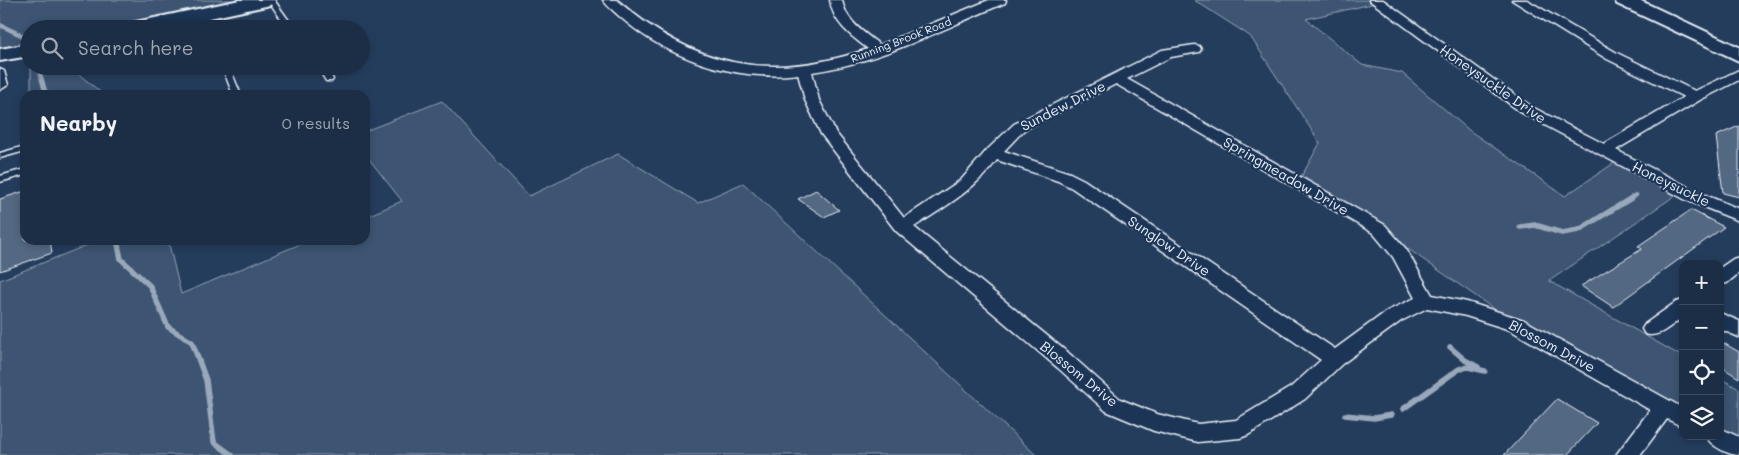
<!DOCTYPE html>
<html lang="en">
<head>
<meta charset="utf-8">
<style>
	:root { --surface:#1c2e46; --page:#25364d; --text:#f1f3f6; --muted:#a0a8b3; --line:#3a4a5f }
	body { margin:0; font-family:Mali,sans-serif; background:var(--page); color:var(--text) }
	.controls { position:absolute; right:15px; bottom:15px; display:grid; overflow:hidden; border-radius:10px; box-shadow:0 2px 8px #0003 }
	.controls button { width:45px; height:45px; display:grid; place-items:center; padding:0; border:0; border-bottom:1px solid var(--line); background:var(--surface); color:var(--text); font:25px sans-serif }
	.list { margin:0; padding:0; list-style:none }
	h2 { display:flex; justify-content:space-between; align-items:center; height:65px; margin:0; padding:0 20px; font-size:21px }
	h2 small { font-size:16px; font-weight:400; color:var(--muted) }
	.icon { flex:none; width:28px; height:28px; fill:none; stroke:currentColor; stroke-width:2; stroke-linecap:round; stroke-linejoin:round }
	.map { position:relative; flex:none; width:1739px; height:455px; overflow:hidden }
	.search { position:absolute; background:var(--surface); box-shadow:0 2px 8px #0003; left:20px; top:20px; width:350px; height:55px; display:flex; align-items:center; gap:12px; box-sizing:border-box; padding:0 18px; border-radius:28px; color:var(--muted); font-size:19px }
	.panel { position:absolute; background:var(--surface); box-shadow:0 2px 8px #0003; left:20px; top:90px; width:350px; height:155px; border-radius:15px }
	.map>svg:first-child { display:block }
	.green { fill:#3e5472; stroke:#93a2b5 }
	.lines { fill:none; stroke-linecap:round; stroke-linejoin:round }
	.stream-far1 { stroke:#99a8ba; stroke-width:4.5 }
	.stream { stroke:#99a8ba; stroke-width:5.5 }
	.building { fill:#536782; stroke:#e8f1f8 }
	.lane-casing { stroke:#e8f1f8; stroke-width:3 }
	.street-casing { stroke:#e8f1f8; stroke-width:3 }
	.secondary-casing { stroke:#e8f1f8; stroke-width:4 }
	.lane { fill:#1d3557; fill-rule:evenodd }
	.street { fill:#1d3557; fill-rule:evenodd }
	.secondary { fill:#1d3557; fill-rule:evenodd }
	.labels { text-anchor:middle; stroke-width:4.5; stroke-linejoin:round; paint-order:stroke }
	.far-street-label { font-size:11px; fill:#e8f1f8; stroke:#1d3557 }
	.street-label { font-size:14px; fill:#e8f1f8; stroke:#1d3557 }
</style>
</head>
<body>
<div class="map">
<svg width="1739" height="455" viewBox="0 0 1739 455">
	<rect width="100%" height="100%" fill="#253d5d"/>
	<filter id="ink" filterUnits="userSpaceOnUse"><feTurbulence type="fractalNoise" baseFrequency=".02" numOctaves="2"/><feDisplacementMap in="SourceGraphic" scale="10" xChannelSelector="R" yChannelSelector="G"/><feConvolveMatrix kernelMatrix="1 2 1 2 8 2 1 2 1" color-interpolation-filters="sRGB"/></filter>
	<g filter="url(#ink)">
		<path class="green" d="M0,0H238L98,29H29V43L0,49Z
			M1194,0H1372L1376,3L1306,19L1362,65L1402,73L1470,131L1565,196L1620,159L1682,191L1549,281L1683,357V416L1517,325L1391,237L1300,179L1320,143L1250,36Z
			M31,66H69L104,95H31Z
			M442,101L529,196L618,154L698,203L743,183L1036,455H0V280L100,240H168L181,294L310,240H365V217L402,201L365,154V131Z
			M1720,378L1739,389V446L1720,436Z"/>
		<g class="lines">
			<path class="stream-far1" d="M0,25L21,35L29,44
				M38,66L45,91L52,95
				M1631,198L1636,195"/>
			<path class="stream" d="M1520,227L1535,225L1562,233L1579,230L1633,197
				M117,240L121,259L150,286L168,327L192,342L206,380L214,442L232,455
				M1450,347L1465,360L1478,367
				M1403,409L1459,369L1468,367L1485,371
				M1345,415L1374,418L1391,415"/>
		</g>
		<path class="building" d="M1739,126V197L1723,193L1716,136Z
			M816,190L839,210L824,217L798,199Z
			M25,191V240H50L52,253L0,271V199Z
			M1691,210L1724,227L1613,307L1581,286L1642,249L1638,246Z
			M1720,341L1739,352V378L1720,366Z
			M1557,399L1597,423L1567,455H1504Z"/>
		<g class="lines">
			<g class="lane-casing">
				<path id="lane" d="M268,0H274L295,29H288Z
					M203,12L206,14L212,29H206L200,14Z
					M222,66H229L241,95H233Z
					M317,66H324L333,79L332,81H326Z
					M0,69L4,71L8,85L0,90Z
					M25,146V151L0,158V153Z
					M25,169V175L0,182V176Z"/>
			</g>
			<g class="street-casing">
				<path id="street" d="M603,0H617C695,68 770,82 868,49C851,36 833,23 830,0H842C846,22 864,32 880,45L989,0H1006L1005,3C942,29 879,63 812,72L819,100L836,133L904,218L961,180L987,150L1014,124L1162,50L1194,45L1199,46L1201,49L1199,52L1171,57L1127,79L1385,225L1406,249L1432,295L1467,302L1524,320L1683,408V427L1667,419L1640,455H1616L1650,410L1510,330L1466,316L1427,308L1401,321L1342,364L1305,399L1248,435L1240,438L1198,442L1154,431L1106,411L1058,368L896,231L821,134L805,100L798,74C735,82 666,58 619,16C614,11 607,6 603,0ZM1116,84L1373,233L1393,257L1415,298L1387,311L1335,349L1084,180L1070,173L1004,151L1024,130ZM997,160L1058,181L1072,188L1321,360L1291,387L1236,420L1198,424L1157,414L1120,399L1072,356L914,227C946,206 973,191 997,160Z
					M1369,0H1383L1532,107L1604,144L1684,97L1607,59L1512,0H1527L1617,53L1695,91L1739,70V80L1700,100L1616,150L1698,192L1739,209V221L1686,200L1522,113Z
					M1739,257V273L1727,283L1720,284V268L1733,259Z
					M1683,300V317C1671,325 1659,339 1645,334L1642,329L1645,324L1676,302Z
					M1720,313L1739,321V337L1720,329Z
					M1720,428L1739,437V455C1728,455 1711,446 1706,436H1720Z"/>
			</g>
			<g class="secondary-casing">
				<path id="secondary" d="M240,0H275L273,4L266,6L159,29H122L124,25L131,23Z
					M1615,0H1639L1739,47V61L1617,4Z
					M29,44V56L0,61V49Z"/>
			</g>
			<use href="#lane" class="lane"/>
			<use href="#street" class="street"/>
			<use href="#secondary" class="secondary"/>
		</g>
	</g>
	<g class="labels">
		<g class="far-street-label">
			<text transform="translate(901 40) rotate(-21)" y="4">Running Brook Road</text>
		</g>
		<g class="street-label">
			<text transform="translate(1493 84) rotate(35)" y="5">Honeysuckle Drive</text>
			<text transform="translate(1063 106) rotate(-27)" y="5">Sundew Drive</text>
			<text transform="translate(1286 176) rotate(30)" y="5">Springmeadow Drive</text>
			<text transform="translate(1671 184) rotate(26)" y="5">Honeysuckle</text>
			<text transform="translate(1169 246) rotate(34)" y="5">Sunglow Drive</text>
			<text transform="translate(1552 346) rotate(28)" y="5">Blossom Drive</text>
			<text transform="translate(1079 374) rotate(39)" y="5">Blossom Drive</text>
		</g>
	</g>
</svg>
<div class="controls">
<button>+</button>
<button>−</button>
<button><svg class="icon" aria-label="locate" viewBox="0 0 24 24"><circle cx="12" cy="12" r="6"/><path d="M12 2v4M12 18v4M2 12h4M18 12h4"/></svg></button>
<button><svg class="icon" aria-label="layers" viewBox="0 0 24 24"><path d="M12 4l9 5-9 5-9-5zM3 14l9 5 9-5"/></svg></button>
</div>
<div class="search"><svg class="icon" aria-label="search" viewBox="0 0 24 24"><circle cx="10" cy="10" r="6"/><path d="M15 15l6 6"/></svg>Search here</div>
<section class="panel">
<h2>Nearby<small>0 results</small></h2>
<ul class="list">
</ul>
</section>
</div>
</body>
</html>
